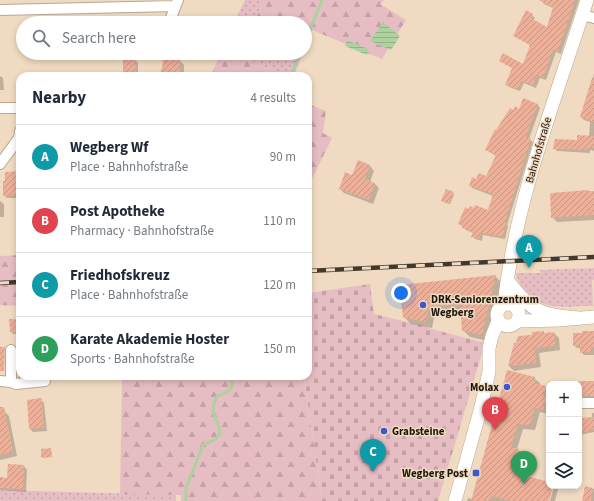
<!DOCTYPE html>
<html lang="en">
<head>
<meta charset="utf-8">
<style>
	:root { --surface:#fff; --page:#f2f2f3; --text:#1f2937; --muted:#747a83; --line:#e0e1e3; --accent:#3d58cb }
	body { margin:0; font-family:"Source Sans 3",sans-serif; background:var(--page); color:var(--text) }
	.controls { position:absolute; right:12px; bottom:12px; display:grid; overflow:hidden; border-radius:8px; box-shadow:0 2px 6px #0003 }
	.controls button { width:36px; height:36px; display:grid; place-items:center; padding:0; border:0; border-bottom:1px solid var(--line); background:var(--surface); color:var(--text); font:20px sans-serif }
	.you { position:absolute; left:401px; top:293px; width:14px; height:14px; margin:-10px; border:3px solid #fff; border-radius:50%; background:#1a73e8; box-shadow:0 0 0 6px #1a73e833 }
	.badge { display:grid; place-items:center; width:26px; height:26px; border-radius:50%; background:var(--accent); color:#fff; font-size:13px; font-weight:700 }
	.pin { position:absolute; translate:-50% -33px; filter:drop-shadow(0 1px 2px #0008) }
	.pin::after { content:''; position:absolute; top:21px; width:14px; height:12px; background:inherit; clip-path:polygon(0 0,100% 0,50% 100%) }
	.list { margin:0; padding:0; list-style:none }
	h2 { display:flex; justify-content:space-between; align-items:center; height:52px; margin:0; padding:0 16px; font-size:17px }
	h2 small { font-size:13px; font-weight:400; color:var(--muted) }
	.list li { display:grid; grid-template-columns:26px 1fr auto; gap:12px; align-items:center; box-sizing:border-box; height:64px; padding:0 16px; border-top:1px solid var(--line) }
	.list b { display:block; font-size:15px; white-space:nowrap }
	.list p { margin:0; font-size:13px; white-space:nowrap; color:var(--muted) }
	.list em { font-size:13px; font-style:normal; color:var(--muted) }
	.icon { flex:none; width:22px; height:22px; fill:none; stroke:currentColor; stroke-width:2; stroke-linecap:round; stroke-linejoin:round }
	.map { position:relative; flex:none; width:594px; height:501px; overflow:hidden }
	.search { position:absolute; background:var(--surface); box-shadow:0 2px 6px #0003; left:16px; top:16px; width:296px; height:44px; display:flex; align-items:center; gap:10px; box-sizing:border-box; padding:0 14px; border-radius:22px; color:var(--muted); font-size:15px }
	.panel { position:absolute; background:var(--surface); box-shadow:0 2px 6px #0003; left:16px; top:72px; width:296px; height:308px; border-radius:12px }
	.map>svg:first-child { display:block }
	.grass { fill:url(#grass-dots) }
	.forest { fill:url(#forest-firs) }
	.cemetery { fill:url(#cemetery-stones) }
	.water { fill:url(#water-rules) }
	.shadow { fill:#0003 }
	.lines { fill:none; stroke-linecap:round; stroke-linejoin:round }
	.stream { stroke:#add19f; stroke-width:3 }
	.building { fill:url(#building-hatch) }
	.minor-casing { stroke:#bba78f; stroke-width:12 }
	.tertiary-casing { stroke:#bba78f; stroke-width:14 }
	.minor { stroke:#fff; stroke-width:10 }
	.tertiary { stroke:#fff; stroke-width:13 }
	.rail-casing { stroke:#42392d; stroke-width:4.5 }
	.rail { stroke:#f0dbc2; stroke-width:3; stroke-dasharray:9; stroke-linecap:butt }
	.poi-dot { fill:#3d58cb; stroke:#f0dbc2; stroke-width:1.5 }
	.labels { text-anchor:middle; stroke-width:3; stroke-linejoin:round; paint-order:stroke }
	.street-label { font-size:11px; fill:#1e170e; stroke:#f0dbc2 }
	.poi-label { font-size:11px; font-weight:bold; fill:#1e170e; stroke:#f0dbc2; text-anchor:start }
</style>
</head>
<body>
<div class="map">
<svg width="594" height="501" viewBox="0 0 594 501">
	<defs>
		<pattern id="grass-dots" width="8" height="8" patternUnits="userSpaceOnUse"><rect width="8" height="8" fill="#e7bdc4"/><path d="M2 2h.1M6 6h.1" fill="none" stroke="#c6a2a7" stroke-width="1.8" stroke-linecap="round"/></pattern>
		<pattern id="forest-firs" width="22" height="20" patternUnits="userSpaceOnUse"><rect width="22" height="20" fill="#e7bdc4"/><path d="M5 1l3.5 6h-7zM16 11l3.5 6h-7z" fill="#c6a2a7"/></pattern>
		<pattern id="cemetery-stones" width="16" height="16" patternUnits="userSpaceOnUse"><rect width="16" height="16" fill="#e7bdc4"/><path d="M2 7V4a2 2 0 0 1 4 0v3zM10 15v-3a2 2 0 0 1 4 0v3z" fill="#c6a2a7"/></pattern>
		<pattern id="water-rules" width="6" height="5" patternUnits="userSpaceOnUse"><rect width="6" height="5" fill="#add19f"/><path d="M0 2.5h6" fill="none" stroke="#94b388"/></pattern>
		<pattern id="building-hatch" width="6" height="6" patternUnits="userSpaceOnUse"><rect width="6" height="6" fill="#ecaf9a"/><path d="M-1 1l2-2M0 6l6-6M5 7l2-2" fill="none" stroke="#ca9684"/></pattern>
	</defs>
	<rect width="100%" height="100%" fill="#f0dbc2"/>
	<path class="grass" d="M245,0H264L254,23H234Z
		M231,53H303L294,76H287Z
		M594,268V280H592L593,306C567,306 542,312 524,290C520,284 517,280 516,273H541L539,270Z
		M0,490L176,495V501H0Z"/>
	<path class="forest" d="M264,0H384L380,4L406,20L382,59L312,30L307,43H305V23H254Z
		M221,53H231L287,76H210Z
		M308,104L326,111L323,133L332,138L311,181L308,179Z
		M20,255V306L0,305V256Z
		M122,376H304L322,501H181V495L120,494Z"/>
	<path class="cemetery" d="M370,284L374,314L428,327V328L485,343L438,501H322L304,376H308V293Z"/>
	<path class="water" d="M383,22L400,36L391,50L370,41Z
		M347,40L368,49L367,55L345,46Z"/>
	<path class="shadow" d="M542,0H579L561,54L556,52L546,80L540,78L536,88L524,83L520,91L509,87L507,84L513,68L500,61L524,65L531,46L514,35L532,15L535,18L533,20L547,28L553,8L544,4Z
		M161,53H163L169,61H180L184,65V75L160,76L164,64Z
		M135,60L138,63V76H126L124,74Z
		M92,73L95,76H84V74Z
		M594,74V151L590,150V153L557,151L554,148L589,137L590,122L584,120L581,117Z
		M0,76L3,78L4,90H0Z
		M523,100L538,105L540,108L529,139L533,142L507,225L508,226L505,239L483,235L482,241L475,239L473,236V233L466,230L460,224L469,210L488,211L493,196L472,188L470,185L477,180L486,178L496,156L486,150L496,131L513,111H519Z
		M358,162L370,166L374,171L370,182L375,184L379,188L373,204L344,193L340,189L353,176Z
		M17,163H20V198H7L4,195L17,172Z
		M594,191V220L557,222L552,217V194Z
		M453,193L454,195L450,204L444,202Z
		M0,201L4,204V217H0Z
		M495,276L502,283L488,341L470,337L463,330L461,310L435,313L432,328L411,324L404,317Z
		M20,320V334H13L11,331Z
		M594,331V355H584L581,352V348H577L574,345L583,334Z
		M543,332L545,334L554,333L559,338L560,350L539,353L541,367L514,371L509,366L515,344Z
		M18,358H20V376L74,377L53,379L48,377L21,380L18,377Z
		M534,378L540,383L539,385L546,387L549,390V412L548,414L540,412L535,430L523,429L517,449L524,455L519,475L549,483V486H555L558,489L555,501H550L554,486H552L548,501H467L468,498L473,499Z
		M576,382H594V398L585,399L582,396V392L579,391V384H576Z
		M41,400L44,403L47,431L33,432L30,429Z
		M4,411L9,416L17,456L0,460V412Z
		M592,413H594V432L579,435L582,481L579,480V419L592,418Z
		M51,450L52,457L43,458L42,457Z
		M24,466L27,470L26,492L0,490V478L8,479Z
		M586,487L594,489V501H583Z"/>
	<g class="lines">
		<path class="stream" d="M305,42L322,0
			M291,76L300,53
			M186,501V488L203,445C206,443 211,442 214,440C227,433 214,420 213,411C212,407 215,401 217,396L225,393L231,389L232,382L228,376"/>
	</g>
	<path class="building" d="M539,0H575L558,51L553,50L543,78L537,75L533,85L521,81L518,89L505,85L512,68L499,61L503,53L523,64L530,45L513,36L526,10L533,14L531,18L547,27L553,8Z
		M160,53H163L168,60H180V76H159L163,64Z
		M135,59L136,74L123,75V60Z
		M592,78L594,79V122L580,117Z
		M523,98L538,104L526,137L531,139L505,222H506L503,237L481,233L479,239L471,237L473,232L462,228L463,226L458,224L465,207L469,209L470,206L474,208L475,205L488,210L493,194L469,186L472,177L476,179L479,173L486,176L496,155L485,150L495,129L496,130L510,108L513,110L515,106L519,109Z
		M577,135L594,136V148H587V150L553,149L555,139L577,140Z
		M358,160L370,165L365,179L375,183L369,200L339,189L345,172L352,175Z
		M20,171V195L3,196V181H5V172Z
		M446,189L454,192L449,204L441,201Z
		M588,190V191H594V215L551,218L550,195L551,193Z
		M496,275L482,335L462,331L460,304L429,307L425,322L403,317L399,285Z
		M9,319H20V332H10Z
		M544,331V333L554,332L556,346L535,348L536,363L508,366L514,343H516L518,336L532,335V332Z
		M582,331H594V347H591V352L580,353V345L573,346V333H582Z
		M0,347H5L4,371H0Z
		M507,370L535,377L534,383L546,386L543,396L547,397L543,410L535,408L530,425L518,424L511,447L519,449L513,472L549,482V486H553L549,501H510L491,496L490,501L483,500V501H471Z
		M579,381H594V396H581Z
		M42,398L44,428L29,429L27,400Z
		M0,407H4L13,452L0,455Z
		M594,417V428L593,430L579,433V418Z
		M51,448L52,457H41V449Z
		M8,464L24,465L23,489L0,488V477L7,478Z
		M585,486L593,488L591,501H582Z"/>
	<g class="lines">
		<g class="minor-casing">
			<path id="minor" d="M0,10L175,6
				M582,15L594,18
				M169,23L178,0
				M0,108H20
				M0,164L19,138L20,131
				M0,381L11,382L16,384L45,381
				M11,382V350
				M579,403H594"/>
		</g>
		<g class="tertiary-casing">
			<path id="tertiary" d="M507,280C515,290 524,302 536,309C547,316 566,317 579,318
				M497 315a11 11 0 1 1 22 0a11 11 0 1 1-22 0Z
				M504,304C516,199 555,100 587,0
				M518,321L559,320L594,317
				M455,501L481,407L489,372V348L492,336L498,321"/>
		</g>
		<use href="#minor" class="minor"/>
		<use href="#tertiary" class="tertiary"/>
		<g class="rail-casing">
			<path id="rail" d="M308,271L594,257
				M0,283L20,282"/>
		</g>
		<use href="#rail" class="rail"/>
	</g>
	<g class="poi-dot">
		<circle cx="423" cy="305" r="4"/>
		<circle cx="507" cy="387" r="4"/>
		<circle cx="384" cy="431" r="4"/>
		<rect x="472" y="469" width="8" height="8" rx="2"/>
	</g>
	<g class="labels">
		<g class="street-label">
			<text transform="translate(538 150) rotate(-74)" y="4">Bahnhofstraße</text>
		</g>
		<g class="poi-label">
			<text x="431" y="303">DRK-Seniorenzentrum<tspan x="431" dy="13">Wegberg</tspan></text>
			<text x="499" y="391" text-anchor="end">Molax</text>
			<text x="392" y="435">Grabsteine</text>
			<text x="468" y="477" text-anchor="end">Wegberg Post</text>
		</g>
	</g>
</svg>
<div class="controls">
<button>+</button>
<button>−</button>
<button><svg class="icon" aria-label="layers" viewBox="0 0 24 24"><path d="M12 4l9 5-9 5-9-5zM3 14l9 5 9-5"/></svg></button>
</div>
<div class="you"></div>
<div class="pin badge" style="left:529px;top:268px;background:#0f9aa8">A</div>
<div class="pin badge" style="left:495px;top:430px;background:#e0444e">B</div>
<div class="pin badge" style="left:373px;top:472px;background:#0f9aa8">C</div>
<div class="pin badge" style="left:524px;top:484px;background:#2e9e5b">D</div>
<div class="search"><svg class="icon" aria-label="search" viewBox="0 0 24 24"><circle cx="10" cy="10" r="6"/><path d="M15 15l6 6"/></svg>Search here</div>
<section class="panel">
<h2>Nearby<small>4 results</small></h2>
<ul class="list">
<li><span class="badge" style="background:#0f9aa8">A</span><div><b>Wegberg Wf</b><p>Place · Bahnhofstraße</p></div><em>90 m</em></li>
<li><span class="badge" style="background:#e0444e">B</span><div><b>Post Apotheke</b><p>Pharmacy · Bahnhofstraße</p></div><em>110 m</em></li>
<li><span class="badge" style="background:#0f9aa8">C</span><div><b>Friedhofskreuz</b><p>Place · Bahnhofstraße</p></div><em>120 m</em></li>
<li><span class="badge" style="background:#2e9e5b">D</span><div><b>Karate Akademie Hoster</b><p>Sports · Bahnhofstraße</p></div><em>150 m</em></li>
</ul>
</section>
</div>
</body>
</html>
